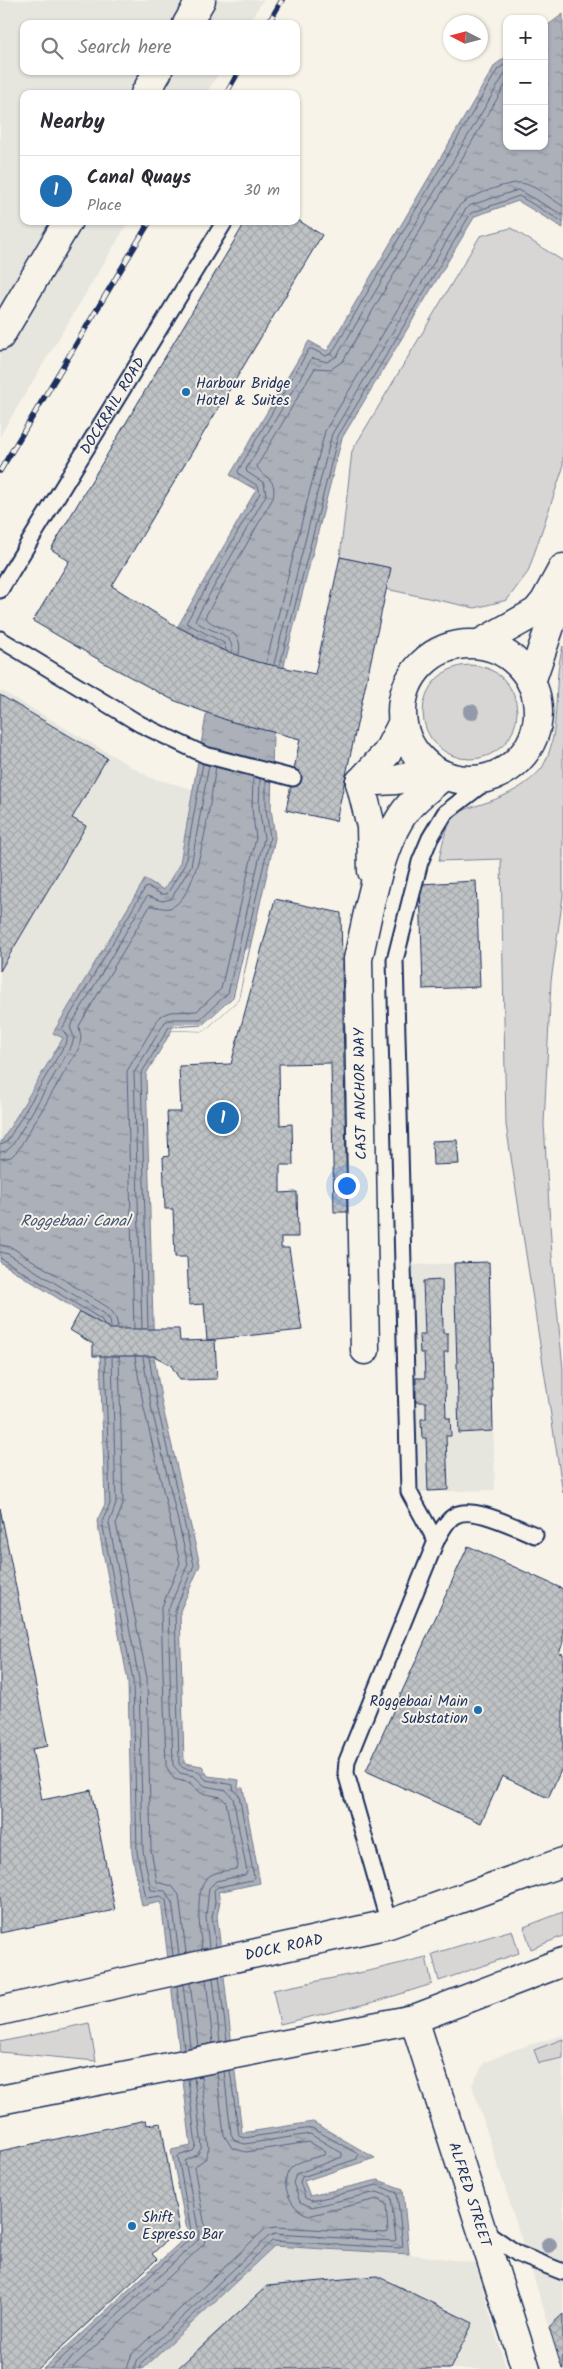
<!DOCTYPE html>
<html lang="en">
<head>
<meta charset="utf-8">
<style>
	:root { --surface:#fff; --page:#f7f7f7; --text:#2b2b33; --muted:#7c7c81; --line:#e1e1e2; --accent:#1f6fb2 }
	body { margin:0; font-family:Kalam,sans-serif; background:var(--page); color:var(--text) }
	.controls { position:absolute; right:15px; top:15px; display:grid; overflow:hidden; border-radius:10px; box-shadow:0 1px 4px #0004 }
	.controls button { width:45px; height:45px; display:grid; place-items:center; padding:0; border:0; border-bottom:1px solid var(--line); background:var(--surface); color:var(--text); font:25px sans-serif }
	.compass { position:absolute; left:443px; top:15px; width:45px; height:45px; border-radius:50%; background:var(--surface); box-shadow:0 1px 4px #0004; rotate:276deg }
	.you { position:absolute; left:346px; top:1185px; width:18px; height:18px; margin:-12px; border:4px solid #fff; border-radius:50%; background:#1a73e8; box-shadow:0 0 0 8px #1a73e833 }
	.badge { display:grid; place-items:center; width:32px; height:32px; border-radius:50%; background:var(--accent); color:#fff; font-size:16px; font-weight:700 }
	.pin { position:absolute; translate:-50% -50%; border:2px solid #fff; box-shadow:0 1px 5px #0006 }
	.list { margin:0; padding:0; list-style:none }
	h2 { display:flex; justify-content:space-between; align-items:center; height:65px; margin:0; padding:0 20px; font-size:21px }
	h2 small { font-size:16px; font-weight:400; color:var(--muted) }
	.list li { display:grid; grid-template-columns:32px 1fr auto; gap:15px; align-items:center; box-sizing:border-box; height:70px; padding:0 20px; border-top:1px solid var(--line) }
	.list b { display:block; font-size:19px; white-space:nowrap }
	.list p { margin:0; font-size:16px; white-space:nowrap; color:var(--muted) }
	.list em { font-size:16px; font-style:normal; color:var(--muted) }
	.icon { flex:none; width:28px; height:28px; fill:none; stroke:currentColor; stroke-width:2; stroke-linecap:round; stroke-linejoin:round }
	.map { position:relative; flex:none; width:563px; height:2369px; overflow:hidden }
	.search { position:absolute; background:var(--surface); box-shadow:0 1px 4px #0004; left:20px; top:20px; width:280px; height:55px; display:flex; align-items:center; gap:12px; box-sizing:border-box; padding:0 18px; border-radius:10px; color:var(--muted); font-size:19px }
	.panel { position:absolute; background:var(--surface); box-shadow:0 1px 4px #0004; left:20px; top:90px; width:280px; height:135px; border-radius:10px }
	.map>svg:first-child { display:block }
	.built { fill:#e6e5de }
	.grass { fill:#d7d6d4; stroke:#798299 }
	.water { fill:url(#water-ripples); stroke:#727c95 }
	.pier { fill:#f7f3e8 }
	.lines { fill:none; stroke-linecap:round; stroke-linejoin:round }
	.shore { stroke:#556382; stroke-width:1 }
	.building { fill:url(#building-cross-hatch); stroke:#1b2f5e }
	.lane-casing { stroke:#1b2f5e; stroke-width:19 }
	.street-casing { stroke:#1b2f5e; stroke-width:31 }
	.secondary-casing { stroke:#1b2f5e; stroke-width:31 }
	.lane { stroke:#f7f3e8; stroke-width:15 }
	.street { stroke:#f7f3e8; stroke-width:28 }
	.secondary { stroke:#f7f3e8; stroke-width:28 }
	.rail-casing { stroke:#1b2f5e; stroke-width:5.5 }
	.rail { stroke:#f7f3e8; stroke-width:4; stroke-dasharray:11; stroke-linecap:butt }
	.tree { fill:#9399a9 }
	.poi-dot { fill:#1f6fb2; stroke:#f7f3e8; stroke-width:2 }
	.labels { text-anchor:middle; stroke-width:4; stroke-linejoin:round; paint-order:stroke }
	.poi-label { font-size:15px; fill:#1b2f5e; stroke:#f7f3e8; text-anchor:start }
	.street-label { font-size:15px; fill:#1b2f5e; stroke:#f7f3e8 }
	.water-label { font-size:16px; font-style:italic; fill:#465679; stroke:#f7f3e8 }
</style>
</head>
<body>
<div class="map">
<svg width="563" height="2369" viewBox="0 0 563 2369">
	<defs>
		<pattern id="water-ripples" width="26" height="14" patternUnits="userSpaceOnUse" patternTransform="scale(1.25)"><rect width="26" height="14" fill="#acb0b9"/><path d="M2 4q2-2 4 0t4 0M15 11q2-2 4 0t4 0" fill="none" stroke="#8b909a"/></pattern>
		<pattern id="building-cross-hatch" width="8" height="8" patternUnits="userSpaceOnUse" patternTransform="scale(1.25)"><rect width="8" height="8" fill="#c0c3c5"/><path d="M0 0l8 8M0 8l8-8" fill="none" stroke="#a4a8ac"/></pattern>
	</defs>
	<rect width="100%" height="100%" fill="#f7f3e8"/>
	<filter id="ink" filterUnits="userSpaceOnUse"><feTurbulence type="fractalNoise" baseFrequency=".02" numOctaves="2"/><feDisplacementMap in="SourceGraphic" scale="10" xChannelSelector="R" yChannelSelector="G"/><feConvolveMatrix kernelMatrix="1 2 1 2 8 2 1 2 1" color-interpolation-filters="sRGB"/></filter>
	<g filter="url(#ink)">
		<path class="built" d="M0,0H263L248,24H24V71H220L206,94H24V221H129L0,436Z
			M0,690L151,778L193,789L180,863L164,890L144,879L54,1032L63,1038L0,1144Z
			M489,1262L495,1490L416,1492L409,1265Z
			M563,2035V2369L472,2085L484,2063L513,2050Z
			M274,2246L409,2254L475,2263L506,2369H143Z"/>
		<path class="grass" d="M511,228L563,261V468L528,572L507,600L475,608L386,589L390,568L340,557L352,451L480,236Z
			M563,646V896L551,981L544,1124L552,1256L563,1369V1493L506,1125L501,859L439,861C442,844 446,820 462,811C470,807 480,805 488,802C508,795 528,785 542,768C563,732 551,686 563,646Z
			M423 712a47 47 0 1 1 94 0a47 47 0 1 1-94 0Z
			M563,1912V1936L531,1949L524,1927Z
			M512,1930L519,1953L439,1981L432,1954Z
			M426,1957L432,1984L378,2001L280,2024L273,1990L373,1970Z
			M89,2023L96,2061L0,2052V2042Z
			M563,2039V2058L539,2063L534,2050Z"/>
		<path class="water" d="M563,14V228L518,201L475,216L342,438L285,661L273,735L271,808L275,838L238,1000L204,1031L172,1030L146,1074L154,1356L162,1404L200,1565L180,1611L184,1763L202,1766L208,1776L239,1780L238,1788H243L260,1883L218,1892L220,1901L217,1916L242,2133L313,2122L375,2158L304,2181L310,2196L378,2180L403,2189L409,2254L274,2246L143,2369H43L188,2235L171,2150L191,2146L161,1902L142,1906L132,1853L128,1681L97,1521L105,1504L99,1324L0,1262V1144L63,1038L53,1033L145,879L164,890L180,863L206,716L221,648L178,626L256,490L230,475L309,341L327,351L495,65L507,56V146H544V28Z"/>
		<path class="pier" d="M249,948L238,1000L204,1031L172,1030L175,1024H202L232,997L243,951Z"/>
		<g class="lines">
			<path class="shore" d="M226,650L224,643L186,623L260,493L258,486L239,474L238,471L309,349H312L326,356L332,353L498,69L507,63
				M232,652C235,631 205,632 195,620L266,495L264,483L247,472L246,469L312,358L327,362L337,356L507,70
				M239,654C245,626 216,632 205,617L273,498C278,476 262,479 257,466L315,368L331,369L343,361L507,82
				M266,663L325,431L459,206C466,197 510,181 521,183C535,185 551,199 563,206
				M274,664L332,434L465,210L471,205L518,190L563,215
				M280,665L338,436L471,213L519,196L563,222
				M0,1145L6,1143L67,1041V1036L62,1029L145,888L148,887L161,894H167L185,864L203,763
				M0,1152L6,1151L12,1146L72,1045L74,1037L70,1027L147,896L162,901L171,899L191,866L209,765
				M0,1159L11,1157L18,1150L79,1048L81,1038L79,1026L150,906C157,905 164,911 172,907C201,894 210,797 216,767
				M0,1245L11,1247L109,1308L116,1317L118,1328
				M0,1252L8,1254L105,1314L110,1320L111,1327
				M0,1258L101,1319L104,1324
				M134,1328L127,1071L160,1016L170,1012L197,1011L221,989L256,838L252,809L253,777
				M142,1328L134,1073L165,1022L172,1019H200L228,993L264,838L259,808L260,778
				M148,1328L141,1074L169,1027L202,1025L233,997L270,838L266,809V780
				M105,1357L110,1504L102,1522L133,1680L137,1852L146,1898L161,1896L166,1900L173,1956
				M112,1357L116,1504L109,1523L139,1679L143,1851L151,1890L165,1891L172,1901L179,1955
				M119,1357L123,1504L116,1523L147,1678L151,1850L157,1882L172,1886L179,1895L186,1953
				M135,1357L144,1408L180,1563L161,1609L166,1766L174,1779L190,1783L201,1793L221,1797L226,1802L238,1866L236,1869C227,1871 214,1871 207,1878C194,1889 200,1933 202,1950
				M143,1357L151,1406L188,1564L168,1610L173,1765L180,1773L194,1776L205,1786L226,1790L233,1798L247,1872L245,1875L216,1881L209,1888L206,1917L209,1948
				M149,1357L157,1405L194,1565L175,1610L179,1764L183,1768L198,1771L206,1780L233,1785L234,1791L239,1795L254,1877L252,1880L218,1887L214,1890L215,1902L212,1917L216,1947
				M219,1976L227,2040
				M213,1978L220,2042
				M206,1979L213,2043
				M190,1983L198,2046
				M183,1984L190,2047
				M177,1986L184,2049
				M50,2369L192,2237L178,2156L193,2151L196,2146L188,2079
				M60,2369L198,2240L199,2233L185,2161L197,2155L202,2147L194,2077
				M71,2369L204,2244L206,2232L194,2167L205,2159L209,2148L201,2076
				M126,2369L132,2354L265,2229L275,2227L385,2233L388,2232L386,2204L377,2199L312,2215C293,2215 277,2183 291,2168C299,2160 314,2158 324,2155L325,2151L309,2142L246,2152L232,2148L224,2135L217,2073
				M134,2369L138,2359L269,2236L275,2234L394,2241L396,2240L391,2197L377,2192L312,2207L300,2202L293,2183L296,2174L342,2157V2153L310,2134L245,2144L235,2141L231,2134L224,2071
				M140,2369L142,2363L272,2241L400,2248L403,2246L397,2193L377,2185L312,2201L305,2198L300,2182L302,2177L357,2159L358,2154L312,2128L244,2138L239,2136L230,2070"/>
		</g>
		<path class="building" d="M296,219L322,235L112,586L176,626L220,649L257,662L315,674L340,557L391,568L336,821L286,810L300,739L229,721L173,700L108,665L33,621L69,561L51,549L246,221H296Z
			M0,695L107,758L72,818L86,826L0,971Z
			M476,881L480,987L423,989L420,884Z
			M275,899L341,913L347,1212H334L331,1063L279,1064L280,1125L292,1124L293,1165H280V1193L297,1192L298,1237H281V1248H289L302,1330L207,1340L204,1304L189,1305L187,1257H175L173,1209H165L163,1157L169,1156L167,1112H181L179,1066L231,1064Z
			M457,1140L459,1164L433,1165L432,1141Z
			M489,1262L493,1431L459,1433L454,1263Z
			M442,1280L443,1333H448V1352H444L446,1418H450L451,1436H446L448,1490L428,1491L426,1438H422L421,1419H426V1402H416V1378H425L424,1353H420L419,1335H425L423,1281Z
			M80,1312L111,1329H179L180,1341L215,1340L217,1379L180,1380L171,1365L154,1356H93V1344L70,1330Z
			M0,1508L48,1746L32,1749L42,1800L91,1790L115,1910L0,1933Z
			M468,1546L563,1589V1643L559,1653L563,1654V1766L548,1798L502,1776L481,1823L366,1771Z
			M146,2120L147,2125L161,2123L179,2229L152,2254L157,2259L38,2369H0V2151Z
			M377,2276L473,2323L450,2369H177L267,2286Z
			M563,2314V2369H562L549,2327Z"/>
		<g class="lines">
			<g class="lane-casing">
				<g id="lane">
					<path id="s1" d="M0,590L225,221"/>
					<path d="M0,639L140,724L205,755L293,778"/>
					<path d="M436,1541L409,1492L395,960L420,862L430,838L445,813L489,779"/>
					<path d="M389,1924L346,1773L347,1761L436,1541C440,1533 446,1521 454,1516C472,1504 516,1528 535,1535"/>
					<path d="M483,2230L518,2254L563,2272"/>
				</g>
			</g>
			<g class="street-casing">
				<g id="street">
					<path d="M187,24L201,0"/>
					<path d="M145,94L158,71"/>
					<path d="M0,336L68,221"/>
					<circle cx="470" cy="712" r="68"/>
					<path d="M479,644L536,612L545,601L563,568"/>
					<path d="M531,682L563,588"/>
					<path d="M360,782L371,826L372,871"/>
					<path d="M360,782L396,780L433,770"/>
					<path d="M360,782L387,753L402,724"/>
					<path d="M365,1350L358,959C368,915 379,845 406,810C416,797 431,787 443,776"/>
					<path id="s2" d="M414,2019L526,2369"/>
				</g>
			</g>
			<g class="secondary-casing">
				<g id="secondary">
					<path id="s3" d="M0,2011L142,1978L389,1924L563,1862"/>
					<path d="M0,2100L414,2019L563,1962"/>
				</g>
			</g>
			<use href="#lane" class="lane"/>
			<use href="#street" class="street"/>
			<use href="#secondary" class="secondary"/>
			<g class="rail-casing">
				<path id="rail" d="M268,24L282,0
					M226,94L239,71
					M0,471L150,221"/>
			</g>
			<use href="#rail" class="rail"/>
		</g>
		<g class="tree">
			<circle cx="471" cy="712" r="8"/>
			<circle cx="549" cy="2245" r="8"/>
		</g>
	</g>
	<g class="poi-dot">
		<circle cx="186" cy="392" r="5"/>
		<circle cx="478" cy="1710" r="5"/>
		<circle cx="132" cy="2226" r="5"/>
	</g>
	<g class="labels">
		<g class="poi-label">
			<text x="196" y="388">Harbour Bridge<tspan x="196" dy="17">Hotel &amp; Suites</tspan></text>
			<text x="468" y="1706" text-anchor="end">Roggebaai Main<tspan x="468" dy="17">Substation</tspan></text>
			<text x="142" y="2222">Shift<tspan x="142" dy="17">Espresso Bar</tspan></text>
		</g>
		<g class="street-label">
			<text dy="5" stroke="none"><textPath href="#s1" startOffset="216">DOCKRAIL ROAD</textPath></text>
			<text transform="translate(360 1094) rotate(-91)" y="5">CAST ANCHOR WAY</text>
			<text dy="5" stroke="none"><textPath href="#s3" startOffset="291">DOCK ROAD</textPath></text>
			<text dy="5" stroke="none"><textPath href="#s2" startOffset="184">ALFRED STREET</textPath></text>
		</g>
		<g class="water-label">
			<text x="75" y="1226">Roggebaai Canal</text>
		</g>
	</g>
</svg>
<div class="controls">
<button>+</button>
<button>−</button>
<button><svg class="icon" aria-label="layers" viewBox="0 0 24 24"><path d="M12 4l9 5-9 5-9-5zM3 14l9 5 9-5"/></svg></button>
</div>
<svg class="compass" viewBox="-18 -18 36 36"><path d="M0-13l5 13h-10z" fill="#e53935"/><path d="M0 13l5-13h-10z" fill="#7c7c81"/></svg>
<div class="you"></div>
<div class="pin badge" style="left:223px;top:1118px">1</div>
<div class="search"><svg class="icon" aria-label="search" viewBox="0 0 24 24"><circle cx="10" cy="10" r="6"/><path d="M15 15l6 6"/></svg>Search here</div>
<section class="panel">
<h2>Nearby<small></small></h2>
<ul class="list">
<li><span class="badge">1</span><div><b>Canal Quays</b><p>Place</p></div><em>30 m</em></li>
</ul>
</section>
</div>
</body>
</html>
